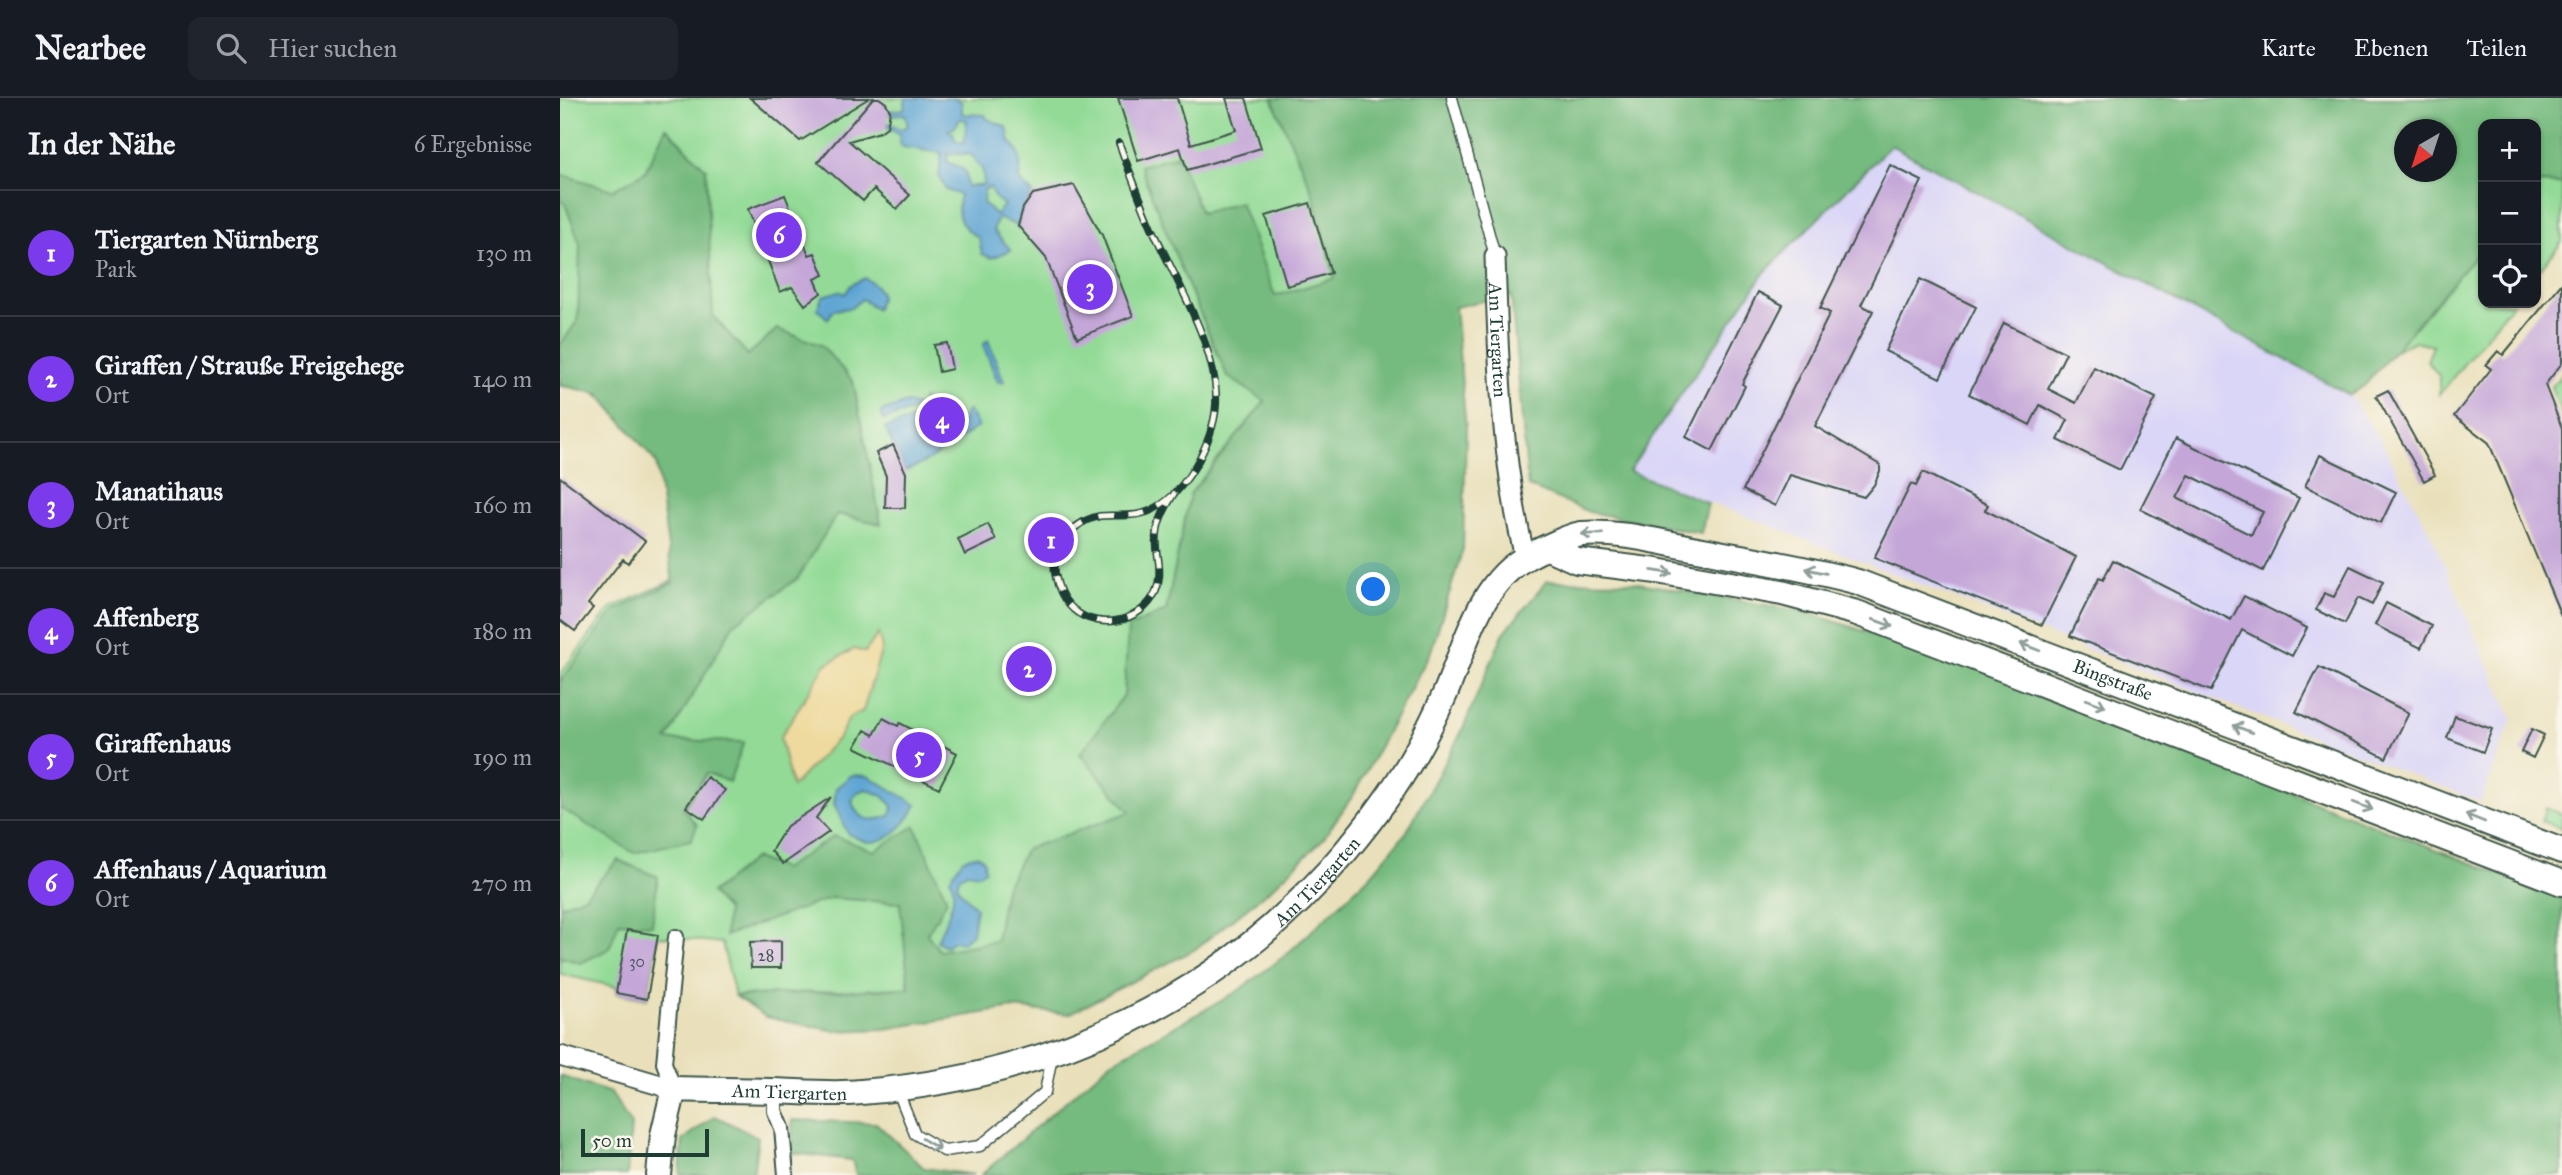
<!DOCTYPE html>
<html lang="de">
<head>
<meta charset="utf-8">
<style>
	:root { --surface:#171b24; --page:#20242c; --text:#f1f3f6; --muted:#9ea1a6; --line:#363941; --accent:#7c3aed }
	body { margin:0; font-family:"IM FELL Great Primer",serif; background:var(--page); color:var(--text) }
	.controls { position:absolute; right:21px; top:21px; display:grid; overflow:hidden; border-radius:14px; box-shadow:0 2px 5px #0004 }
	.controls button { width:63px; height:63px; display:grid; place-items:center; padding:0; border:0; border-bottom:2px solid var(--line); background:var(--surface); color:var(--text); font:35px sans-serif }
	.compass { position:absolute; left:1834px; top:21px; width:63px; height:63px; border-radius:50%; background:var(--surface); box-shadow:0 2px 5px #0004; rotate:219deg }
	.scale { position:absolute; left:21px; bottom:18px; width:128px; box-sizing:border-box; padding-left:7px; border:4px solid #1f3d34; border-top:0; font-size:19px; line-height:24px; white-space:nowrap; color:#1f3d34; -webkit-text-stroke:5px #fbf7ec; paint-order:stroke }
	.you { position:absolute; left:814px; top:492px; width:24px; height:24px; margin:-18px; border:5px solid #fff; border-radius:50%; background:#1a73e8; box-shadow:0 0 0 10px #1a73e833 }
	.badge { display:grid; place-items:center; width:46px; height:46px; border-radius:50%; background:var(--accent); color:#fff; font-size:23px; font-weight:700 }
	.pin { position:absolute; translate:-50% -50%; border:4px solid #fff; box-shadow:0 2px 7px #0006 }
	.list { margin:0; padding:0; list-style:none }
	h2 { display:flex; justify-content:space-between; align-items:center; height:91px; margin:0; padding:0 28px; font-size:30px }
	h2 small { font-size:23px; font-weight:400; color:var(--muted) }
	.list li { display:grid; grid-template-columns:46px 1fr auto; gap:21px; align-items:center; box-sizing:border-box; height:126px; padding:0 28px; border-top:2px solid var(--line) }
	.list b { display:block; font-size:26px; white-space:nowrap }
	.list p { margin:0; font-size:23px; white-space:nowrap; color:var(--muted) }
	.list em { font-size:23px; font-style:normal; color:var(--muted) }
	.icon { flex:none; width:38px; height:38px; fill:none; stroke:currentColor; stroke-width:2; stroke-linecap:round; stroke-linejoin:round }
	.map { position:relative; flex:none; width:2002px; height:1077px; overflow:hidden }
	header { display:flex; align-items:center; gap:42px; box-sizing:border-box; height:98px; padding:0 35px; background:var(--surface); border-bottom:2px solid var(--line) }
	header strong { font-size:33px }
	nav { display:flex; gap:38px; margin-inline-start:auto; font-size:24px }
	.search { width:490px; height:63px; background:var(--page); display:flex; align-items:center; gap:18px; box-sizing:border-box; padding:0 24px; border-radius:14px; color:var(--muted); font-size:26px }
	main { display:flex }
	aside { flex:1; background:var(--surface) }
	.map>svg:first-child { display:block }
	.built { fill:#dad6f7 }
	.green { fill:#92da95; stroke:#588c64; stroke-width:2 }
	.forest { fill:#75ba7e; stroke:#4a7c59; stroke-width:2; fill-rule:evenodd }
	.sand { fill:#eeda9e; stroke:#868c69; stroke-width:2 }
	.water { fill:#5da4d3; stroke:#3e7084; stroke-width:2; fill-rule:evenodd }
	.building { fill:#c4a6d8; fill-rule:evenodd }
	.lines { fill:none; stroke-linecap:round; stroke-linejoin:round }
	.service-casing { stroke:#3d5548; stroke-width:13 }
	.pedestrian-casing { stroke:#3d5548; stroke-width:18 }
	.minor-casing { stroke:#3d5548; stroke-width:23 }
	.tertiary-casing { stroke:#3d5548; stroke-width:28 }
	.service { stroke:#fff; stroke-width:10 }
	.pedestrian { stroke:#fff; stroke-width:14 }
	.minor { stroke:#fff; stroke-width:19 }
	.tertiary { stroke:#fff; stroke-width:24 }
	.rail-casing { stroke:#1f3d34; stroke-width:8 }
	.rail { stroke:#fbf7ec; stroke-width:5; stroke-dasharray:16; stroke-linecap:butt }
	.oneway { stroke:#8f9e9a }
	.labels { text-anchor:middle; stroke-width:7; stroke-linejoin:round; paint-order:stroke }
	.number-label { font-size:16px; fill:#48575d }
	.street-label { font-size:19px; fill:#1f3d34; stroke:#fbf7ec }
</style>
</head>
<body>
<header>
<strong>Nearbee</strong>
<div class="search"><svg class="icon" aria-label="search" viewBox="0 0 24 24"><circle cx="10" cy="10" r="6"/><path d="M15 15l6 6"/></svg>Hier suchen</div>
<nav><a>Karte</a><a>Ebenen</a><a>Teilen</a></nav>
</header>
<main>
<aside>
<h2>In der Nähe<small>6 Ergebnisse</small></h2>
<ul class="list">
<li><span class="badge">1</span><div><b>Tiergarten Nürnberg</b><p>Park</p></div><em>130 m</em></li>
<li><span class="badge">2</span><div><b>Giraffen / Strauße Freigehege</b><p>Ort</p></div><em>140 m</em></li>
<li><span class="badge">3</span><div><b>Manatihaus</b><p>Ort</p></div><em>160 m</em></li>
<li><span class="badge">4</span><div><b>Affenberg</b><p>Ort</p></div><em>180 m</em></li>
<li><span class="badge">5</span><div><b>Giraffenhaus</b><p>Ort</p></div><em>190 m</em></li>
<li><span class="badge">6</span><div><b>Affenhaus / Aquarium</b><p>Ort</p></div><em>270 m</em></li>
</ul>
</aside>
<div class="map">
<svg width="2002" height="1077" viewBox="0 0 2002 1077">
	<rect width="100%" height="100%" fill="#fbf7ec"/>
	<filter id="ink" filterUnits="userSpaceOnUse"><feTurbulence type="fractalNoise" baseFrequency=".0143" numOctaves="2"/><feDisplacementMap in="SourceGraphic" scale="14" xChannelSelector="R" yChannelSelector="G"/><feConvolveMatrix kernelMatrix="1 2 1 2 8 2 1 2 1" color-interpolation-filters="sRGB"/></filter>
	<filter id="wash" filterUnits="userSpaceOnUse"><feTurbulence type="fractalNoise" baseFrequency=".00686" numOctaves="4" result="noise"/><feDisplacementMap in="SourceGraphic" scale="28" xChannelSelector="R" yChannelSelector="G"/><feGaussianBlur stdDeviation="1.57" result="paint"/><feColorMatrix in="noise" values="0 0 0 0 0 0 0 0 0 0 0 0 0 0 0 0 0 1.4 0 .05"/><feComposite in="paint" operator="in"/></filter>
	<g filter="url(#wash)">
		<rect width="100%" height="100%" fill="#e9e0bb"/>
		<path class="built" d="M1331,47L1790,297L1824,348L1874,443L1952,621L1921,704L1069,373L1205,174Z"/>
		<path class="green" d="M0,0H740L850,212L490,883L175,898L162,845L98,838L87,901L56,895L57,889L0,876V576L51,510L112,483L117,380L98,341L28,291L0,288Z
			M1978,85L2002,86V144L1976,176V87Z
			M1923,148V205H1953L1879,297V278L1867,263L1873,248L1855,243L1835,252Z
			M2002,276V317L1991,289Z
			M1986,710L2002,716V731L1981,723Z"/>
		<path class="forest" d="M712,0H2002V86L1978,85L1976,87V26H1923V149L1805,287L1790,297L1331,47L1205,174L1069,373L1148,405L1141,435L1029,414L968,388L951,197L895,209L906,331L903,451L871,553L794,696L762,742L712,790L634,852L509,916L453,910L325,931L276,933L206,919L175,898L349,890L340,805L271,800L165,838L167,812L151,795L195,760L223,771L274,738L314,753L355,728L387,802L367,836L380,853L436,843L445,790L466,751L570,714L520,656L564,597L568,529L606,513L630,396L705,303L667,278L622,173L580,68L618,57L641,115L680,104L715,198L775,180L752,93ZM1844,32H1886V74H1844Z
			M106,29L146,71L153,218L188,257L217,231L261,247L293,283L321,426L277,416L238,480L173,527L107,642L184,644L169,684L147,675L123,711L137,727L131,742L74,755L0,710V584L54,513L113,485L96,364L39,296L0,287V247L18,222L20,146L5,106L0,101V76L53,92L85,74Z
			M987,483L1073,484L1246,514L1429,574L1749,702L2002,800V1077H421L551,964L675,895L726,857L810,778L846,735L901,635L943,536Z
			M58,762L98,779L92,827L59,824L49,851L21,865L0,859V808L25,798Z
			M0,978L51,995L71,1027L67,1077H0Z
			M155,1018L198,1039L193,1077H120L123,1042Z
			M232,1022L316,1025L364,1070L414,1077H296L292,1062L233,1055Z"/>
		<path class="sand" d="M318,536L322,550L303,613L289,620L280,638L232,689L220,640L266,566L294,551L305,554Z"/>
		<path class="water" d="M346,0H393L402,4V16L425,17L427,21L447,29L450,44C463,54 461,67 459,82L473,96L463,110L458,128L438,120L433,132L451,152L432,160L422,156L419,140C401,130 394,117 400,97L386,92L379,78L382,55L343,49L339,45L340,36L327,29L329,25L341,31L348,28L345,16L330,17V13L344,11ZM400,21L407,22L404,45L396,43L393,35L388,32L394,30ZM388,55L412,57L423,73L424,87L407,89L406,74L400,69L387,64ZM430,89L434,99L444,107L436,117L423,105L424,92Z
			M305,180L316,188L321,198L316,211L302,201L291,210L273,212L268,221L257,211L263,198L279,193L285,196L291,187Z
			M428,242L444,284H438L423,247Z
			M363,302L368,314L365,320L355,332L358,336L368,337L371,343L374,344L400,326L408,312L418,328C395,345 372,363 345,373L325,330L358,320Z
			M347,305L357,308L355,312L323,322L321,314Z
			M292,677L308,678L357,707C347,724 332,744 309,744C303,744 294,738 288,736L274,706L276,690ZM306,691L323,698L333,708L331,717C313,725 296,723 292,702L298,694Z
			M418,757L424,762L425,772L419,776L407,774L399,779L397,789L416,810L412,836L403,844L394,843L386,848L377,843C385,823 400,801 390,780L403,761Z"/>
		<g id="blocks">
			<path class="building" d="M190,0H309L240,43Z
				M313,0H319L326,5L330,13L327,29L320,34L289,43L350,97L337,111L314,91L303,103L258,64Z
				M558,0H617L631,46L676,32L666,0H686L701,50L627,72L620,50L578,63Z
				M1330,67L1362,83L1301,207L1313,213L1255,328L1320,367V373L1314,387L1304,399L1230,377L1215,408L1183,392L1270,215L1260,210Z
				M514,87L542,137L573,218L517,240L486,160L458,128L463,110L473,96Z
				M225,97L249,157L255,155L264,177L255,181L261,195L245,207L232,189L220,194L188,111Z
				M750,105L771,175L727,188L706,118Z
				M1360,181L1416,209L1380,280L1325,253Z
				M2002,185V265L1985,287L2002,330V520L1929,345L1894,318L1931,271L1926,267L1938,253L1943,257Z
				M1198,194L1223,207L1182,286L1185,288L1152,353L1126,339Z
				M1444,225L1506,255L1488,291L1516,305L1534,269L1596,300L1560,372L1498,342L1508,322L1480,307L1470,327L1409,296Z
				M387,245L392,271L379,274L374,247Z
				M1828,292L1875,377L1864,383L1816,298Z
				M1616,340L1739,400L1703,473L1580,411ZM1629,377L1703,414L1691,437L1617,400Z
				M333,347L346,375L345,410H325L326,378L316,355Z
				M1760,357L1836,394L1821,425L1745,388Z
				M1363,374L1428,407L1425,412L1516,459L1482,527L1314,460L1351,386L1356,388Z
				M0,379L85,443L68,465L63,461L28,506L33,510L15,533L0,522Z
				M428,426L436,442L405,457L398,441Z
				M1553,462L1671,522L1684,498L1747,530L1732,558L1682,532L1651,593L1510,538L1539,480L1543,482Z
				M1790,468L1823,484L1812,507L1798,500L1785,526L1756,512L1764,495L1774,499Z
				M1826,505L1872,528L1861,550L1815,527Z
				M1759,569L1849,615L1826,660L1736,614Z
				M1895,618L1932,631L1923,654L1887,640Z
				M323,620L338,628L340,625L397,655L379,690L295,649L305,632L314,637Z
				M1972,631L1984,637L1973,660L1961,654Z
				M147,679L165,692L144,721L126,709Z
				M271,699L256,720L269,734L223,766L211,753L227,728Z
				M67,832L98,837L87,901L56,895Z
				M221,843V870H191L190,844Z"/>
		</g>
	</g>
	<g filter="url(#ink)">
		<use href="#blocks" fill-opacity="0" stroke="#3d5548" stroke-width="2"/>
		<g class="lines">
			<g class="service-casing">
				<path id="service" d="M892,0L935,158
					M337,991L355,1036L384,1053L420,1048L485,994L492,958"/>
			</g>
			<g class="pedestrian-casing">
				<path id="pedestrian" d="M114,991L104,965L116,839
					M215,993V1013L222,1030L226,1077"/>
			</g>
			<g class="minor-casing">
				<g id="minor">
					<path id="s1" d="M935,158C938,258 941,362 965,459"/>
					<path d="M0,958L114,991"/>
				</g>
			</g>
			<g class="tertiary-casing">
				<g id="tertiary">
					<path d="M988,450L1017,463L1097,473L1222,495L1297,515L2002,785"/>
					<path id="s2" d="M99,1077L103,1037L114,991C148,992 181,992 215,993C244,994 273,997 301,994C491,979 661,901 785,754C811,723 836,690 856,654C866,636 876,616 885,596C905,550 919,483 969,458C980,452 1011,437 1022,436C1062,433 1103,445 1143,452C1195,462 1247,470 1298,484L2002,753"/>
				</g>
			</g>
			<use href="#service" class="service"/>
			<use href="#pedestrian" class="pedestrian"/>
			<use href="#minor" class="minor"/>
			<use href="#tertiary" class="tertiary"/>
			<g class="rail-casing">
				<path id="rail" d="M559,45C570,75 581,105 594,134C616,183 659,252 656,307C654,344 623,401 587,414C571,420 556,416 540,418C514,423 491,448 495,475C498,492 504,505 518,515C548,535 596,518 599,480C601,466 595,451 597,437C598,422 607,407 615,394"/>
			</g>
			<use href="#rail" class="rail"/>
		</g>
		<defs><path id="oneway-shaft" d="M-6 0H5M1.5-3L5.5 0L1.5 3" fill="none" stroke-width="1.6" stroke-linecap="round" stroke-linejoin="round" transform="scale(1.75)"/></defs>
		<g class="oneway">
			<use href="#oneway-shaft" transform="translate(1032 436) rotate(179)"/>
			<use href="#oneway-shaft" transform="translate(1256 473) rotate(-167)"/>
			<use href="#oneway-shaft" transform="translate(1102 474) rotate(9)"/>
			<use href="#oneway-shaft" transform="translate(1323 525) rotate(20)"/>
			<use href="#oneway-shaft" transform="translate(1470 549) rotate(-159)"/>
			<use href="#oneway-shaft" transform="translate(1536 605) rotate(21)"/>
			<use href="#oneway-shaft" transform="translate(1683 631) rotate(-159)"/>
			<use href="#oneway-shaft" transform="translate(1803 708) rotate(21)"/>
			<use href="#oneway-shaft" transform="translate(1915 720) rotate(-158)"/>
			<use href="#oneway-shaft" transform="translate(371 1046) rotate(31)"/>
		</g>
	</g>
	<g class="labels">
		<g class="number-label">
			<text x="206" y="863">28</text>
			<text x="77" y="869">30</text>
		</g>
		<g class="street-label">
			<text dy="7" stroke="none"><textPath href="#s1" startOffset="84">Am Tiergarten</textPath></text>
			<text dy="7" stroke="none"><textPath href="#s2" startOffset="1794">Bingstraße</textPath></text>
			<text dy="7" stroke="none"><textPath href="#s2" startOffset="789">Am Tiergarten</textPath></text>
			<text dy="7" stroke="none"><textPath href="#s2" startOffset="203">Am Tiergarten</textPath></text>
		</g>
	</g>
</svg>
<div class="controls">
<button>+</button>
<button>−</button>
<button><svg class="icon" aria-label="locate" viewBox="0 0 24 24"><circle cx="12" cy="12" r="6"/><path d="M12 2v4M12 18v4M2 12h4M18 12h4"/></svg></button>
</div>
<svg class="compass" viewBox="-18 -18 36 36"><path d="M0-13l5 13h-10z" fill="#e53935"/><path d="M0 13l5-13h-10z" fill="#9ea1a6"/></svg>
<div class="scale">50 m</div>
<div class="you"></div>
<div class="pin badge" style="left:491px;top:442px">1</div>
<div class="pin badge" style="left:469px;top:571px">2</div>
<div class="pin badge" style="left:530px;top:189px">3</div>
<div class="pin badge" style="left:382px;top:322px">4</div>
<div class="pin badge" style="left:359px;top:657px">5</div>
<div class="pin badge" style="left:219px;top:137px">6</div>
</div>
</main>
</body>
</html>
